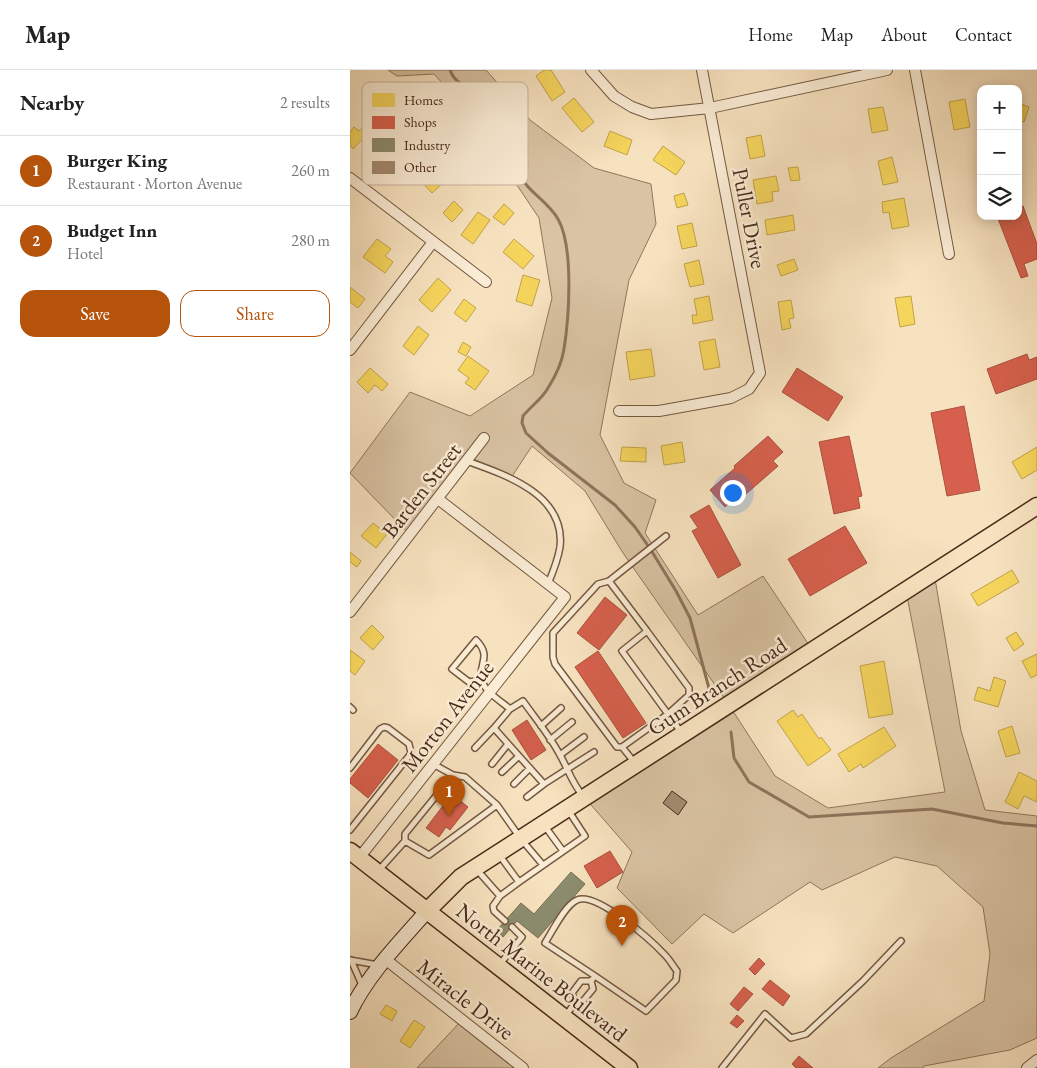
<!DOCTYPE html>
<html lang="en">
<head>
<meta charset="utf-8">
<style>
	:root { --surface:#fff; --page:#f2f2f2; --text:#222; --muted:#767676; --line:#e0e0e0; --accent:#b45309 }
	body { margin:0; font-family:"EB Garamond",serif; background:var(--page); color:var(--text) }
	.controls { position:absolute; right:15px; top:15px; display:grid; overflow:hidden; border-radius:10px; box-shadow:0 2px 12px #0003 }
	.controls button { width:45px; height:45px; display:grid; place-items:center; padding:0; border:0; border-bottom:1px solid var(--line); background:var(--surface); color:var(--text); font:25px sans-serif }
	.you { position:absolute; left:382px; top:422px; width:18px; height:18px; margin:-12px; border:4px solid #fff; border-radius:50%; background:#1a73e8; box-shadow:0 0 0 8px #1a73e833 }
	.badge { display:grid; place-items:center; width:32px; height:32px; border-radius:50%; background:var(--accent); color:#fff; font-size:16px; font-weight:700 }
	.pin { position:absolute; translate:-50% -41px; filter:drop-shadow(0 1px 2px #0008) }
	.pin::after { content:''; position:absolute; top:26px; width:18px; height:15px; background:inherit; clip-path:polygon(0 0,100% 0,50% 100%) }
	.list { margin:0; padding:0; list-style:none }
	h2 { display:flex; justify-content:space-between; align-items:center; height:65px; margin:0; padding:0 20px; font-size:21px }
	h2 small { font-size:16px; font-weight:400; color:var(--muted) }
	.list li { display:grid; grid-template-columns:32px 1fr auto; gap:15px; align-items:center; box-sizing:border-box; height:70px; padding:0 20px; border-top:1px solid var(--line) }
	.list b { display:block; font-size:19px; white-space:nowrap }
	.list p { margin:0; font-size:16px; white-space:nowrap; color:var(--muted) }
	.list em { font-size:16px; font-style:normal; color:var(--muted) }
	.actions { display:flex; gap:10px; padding:15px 20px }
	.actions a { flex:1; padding:11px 0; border:1px solid var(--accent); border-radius:15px; text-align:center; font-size:18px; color:var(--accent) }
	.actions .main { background:var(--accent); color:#fff }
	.icon { flex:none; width:28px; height:28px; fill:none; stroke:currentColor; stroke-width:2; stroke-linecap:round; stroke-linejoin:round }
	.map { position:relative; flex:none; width:687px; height:998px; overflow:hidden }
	header { display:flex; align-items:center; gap:30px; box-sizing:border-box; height:70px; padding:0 25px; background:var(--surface); border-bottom:1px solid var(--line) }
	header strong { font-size:24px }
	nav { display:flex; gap:28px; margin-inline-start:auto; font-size:18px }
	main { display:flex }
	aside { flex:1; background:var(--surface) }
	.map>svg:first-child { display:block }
	.green { fill:#d9c3a3; stroke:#90765e }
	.homes { fill:#f6d55c; stroke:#c2a248 }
	.shops { fill:#d6604d; stroke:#ab503d }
	.industry { fill:#8c8c6e; stroke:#786f54 }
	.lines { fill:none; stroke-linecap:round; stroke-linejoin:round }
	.stream { stroke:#8e735b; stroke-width:3 }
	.building { fill:#a38a6f; stroke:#482a19 }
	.lane-casing { stroke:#745842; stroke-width:8 }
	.street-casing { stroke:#745842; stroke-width:12 }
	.secondary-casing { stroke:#482a19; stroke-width:16 }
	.primary-casing { stroke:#482a19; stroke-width:19 }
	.lane { stroke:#faecd5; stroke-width:5 }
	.street { stroke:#faecd5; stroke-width:10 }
	.secondary { stroke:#faecd5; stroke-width:14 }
	.primary { stroke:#f7e2bf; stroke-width:16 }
	.labels { text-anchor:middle; stroke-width:5; stroke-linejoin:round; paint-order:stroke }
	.street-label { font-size:22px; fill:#482a19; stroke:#faecd5 }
	.key { fill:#faecd5; stroke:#c5b29d; stroke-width:1 }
	.key-label { font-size:14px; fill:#482a19 }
</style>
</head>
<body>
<header>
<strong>Map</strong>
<nav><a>Home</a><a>Map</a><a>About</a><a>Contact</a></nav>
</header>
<main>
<aside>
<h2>Nearby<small>2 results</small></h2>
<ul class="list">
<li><span class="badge">1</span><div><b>Burger King</b><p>Restaurant · Morton Avenue</p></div><em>260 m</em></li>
<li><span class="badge">2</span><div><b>Budget Inn</b><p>Hotel</p></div><em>280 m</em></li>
</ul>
<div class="actions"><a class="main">Save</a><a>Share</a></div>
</aside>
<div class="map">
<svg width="687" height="998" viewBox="0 0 687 998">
	<rect width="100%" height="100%" fill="#f7e2bf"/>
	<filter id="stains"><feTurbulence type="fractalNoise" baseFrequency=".004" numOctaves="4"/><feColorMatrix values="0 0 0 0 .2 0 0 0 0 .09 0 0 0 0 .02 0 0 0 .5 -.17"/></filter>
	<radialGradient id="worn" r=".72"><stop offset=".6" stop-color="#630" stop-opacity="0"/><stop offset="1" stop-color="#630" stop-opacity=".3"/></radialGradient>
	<path class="green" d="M38,0H136L180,50L244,98L301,114L306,154L279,210L250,365L274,413L306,430L295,463L348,545L413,506L463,581L379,635L425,706L478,738L595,722L556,521L584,503L611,661L635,740L687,746V968L660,980L574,996L573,998H528L541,988L634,931L640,884L633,837L587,796L545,787L472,820L460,812L383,863L354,844L322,874L267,818L282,782L235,728L379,635L273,483L235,421L182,376L161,408L120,387L60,465L0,403L60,322L120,346L183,305L202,228L189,148L116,39L84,4L47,6Z
		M112,950L173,998H67Z"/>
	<path class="homes" d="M194,0H201L215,22L202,31L186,6Z
		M224,28L244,52L232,62L212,38Z
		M615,29L620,57L604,60L599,32Z
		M668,33L679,37L674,52L668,50Z
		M533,37L538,60L522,63L518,39Z
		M4,57L9,61L12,58L18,63L3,79L0,75V62Z
		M260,61L282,70L277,85L254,76Z
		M411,65L415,86L400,89L396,68Z
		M313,76L335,92L326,105L303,90Z
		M542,87L548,112L533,115L528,91Z
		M80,95L95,111L82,123L67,107Z
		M448,97L450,110L441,111L438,98Z
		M426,106L429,121L422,122L423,131L407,134L403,110Z
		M334,123L338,135L327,138L324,126Z
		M554,128L559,156L542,159L539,142L533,143L532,132Z
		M104,131L113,140L102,152L93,143Z
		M154,134L164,143L154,155L143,147Z
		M128,142L140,150L123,174L111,165Z
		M443,145L445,160L417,165L415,150Z
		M342,153L347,176L332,179L327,156Z
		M27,169L41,179L35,186L43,192L35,203L13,187Z
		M164,169L184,186L173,199L153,182Z
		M444,189L448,200L431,206L427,195Z
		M349,190L354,214L340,217L334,194Z
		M173,205L190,210L182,236L166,231Z
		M88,208L101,220L82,242L69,230Z
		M0,217L15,229L8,238L0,232Z
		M359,226L363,250L343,254L342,245H347L344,229Z
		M561,226L565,254L550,257L545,228Z
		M114,229L126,238L116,252L104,243Z
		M441,230L444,248L439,249L441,258L432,260L428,232Z
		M68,256L79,265L64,285L53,276Z
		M365,269L370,297L354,300L349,272Z
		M113,272L121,277L116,286L108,282Z
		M301,279L305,306L280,310L276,282Z
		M118,286L139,301L125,320L115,313L119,308L108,300Z
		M20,298L38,314L32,321L25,315L18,323L7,312Z
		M332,372L335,392L314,395L311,376Z
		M272,377L296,378V392L270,391Z
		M687,377V400L672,409L662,392Z
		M23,453L37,464L26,478L11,466Z
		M0,482L11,491L7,497L0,492Z
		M662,500L669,512L628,536L621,524Z
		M22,555L34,567L23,580L10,568Z
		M666,562L674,574L664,581L656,568Z
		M0,580L15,591L5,605L0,601Z
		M687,584V605L681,608L672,591Z
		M534,591L543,644L519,648L510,596Z
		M644,607L656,611L648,637L624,630L628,617L640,621Z
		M443,640L448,647L452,644L469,669L471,667L481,680L458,696L427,651Z
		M662,656L670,683L656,687L648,661Z
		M534,657L546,676L513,698L511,694L499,702L488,684Z
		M669,702L687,711V732L674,726L668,739L655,732Z
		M36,935L47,941L42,951L30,944Z
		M64,950L75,957L60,978L50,971Z"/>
	<path class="shops" d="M673,136L687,174V189L674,194L678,206L671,208L647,146H668V138Z
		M677,284L679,290L687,287V309L646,324L637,299Z
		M447,298L493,327L478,351L432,322Z
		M614,336L630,420L597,426L581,343Z
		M418,366L433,382L423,391L428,396L388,431L385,428L375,437L360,420L385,398L384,396Z
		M499,366L512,426L508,427L510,438L484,444L469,372Z
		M359,435L391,495L368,508L342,461L348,458L340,446Z
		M495,456L517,493L460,526L438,489Z
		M255,527L277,545L249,580L227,563Z
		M248,581L296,653L273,668L225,597Z
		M177,650L196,680L181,690L162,660Z
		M28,674L48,690L18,728L0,713V709Z
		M102,724L118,737L100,760L96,757L89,767L76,758Z
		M260,781L273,802L247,818L234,796Z
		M409,888L415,894L405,905L399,899Z
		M420,910L440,926L433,936L412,919Z
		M394,917L403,924L388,941L380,934Z
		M387,945L394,951L387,958L380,953Z
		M449,986L463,998H446L442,994Z"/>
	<path class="industry" d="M221,802L235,814L188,868L167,851L153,867L146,861L171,833L184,844Z"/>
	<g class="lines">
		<path class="stream" d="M100,0C108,24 144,18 161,40C171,52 163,86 169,103C176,121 198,131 208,149C224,177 219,248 214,279C212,292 205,307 198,318C192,329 181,336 173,346L172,353L176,363L198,383L265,435L285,457L301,480L326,521L340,548L360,622
			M381,662L384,688L399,712L459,747L582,739L653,753L687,756"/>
	</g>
	<path class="building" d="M322,721L337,732L328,745L313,733Z"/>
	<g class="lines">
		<g class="lane-casing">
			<path id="lane" d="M117,391C156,405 216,425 210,477C208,490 203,502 198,514
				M259,511L316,466
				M131,610L119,612L102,599L126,570C143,587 127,595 132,611C136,623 151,631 160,639
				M0,637L3,640
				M191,656L211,638
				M200,670L222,652
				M272,677L318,644L339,625V618L297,561
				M125,678L144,658
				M210,685L234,667
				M285,693L272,677H267L205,594L203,587V563L248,514L259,511L297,561L272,581L331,662
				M83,694L103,705
				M142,694L158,674
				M0,698L30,659L34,657L38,658L59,674L61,683L59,686L0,760
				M152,702L169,686
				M164,714L180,698
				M233,726C222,713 218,699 210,685C200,666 185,648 173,631L160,639L144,658L194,714L244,682
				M177,727L194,714
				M147,735L171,769L193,795
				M194,755L213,781
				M150,786L169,812L235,766L218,740
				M29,800L55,771V764L103,705L115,707L147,735L79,785L55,771
				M128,801L150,826L143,836L144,841L155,851
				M150,826L169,812
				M0,890L28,895
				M1,890L12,915
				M150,894L172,867L162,857
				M225,933L222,923L231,911H241L245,906L296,941L326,910L327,901C323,896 320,890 315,885C302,871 246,821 227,830C215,835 202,862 195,873L245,906
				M216,945L225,933L233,931L243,919L241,911
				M372,998L415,944L441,968L456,964L513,911L551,871"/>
		</g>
		<g class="street-casing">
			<path id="street" d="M241,0L264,26L282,37L301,44L360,38L537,0
				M565,0L599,184
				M0,108L136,212
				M0,280L83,172
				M269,341H309L381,328L399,319L410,303L352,0
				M0,542L134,368
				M9,788L215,527L88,429
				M35,889L173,998
				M677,998L687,990"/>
		</g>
		<g class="secondary-casing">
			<path id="secondary" d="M0,942C18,904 50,872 77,841"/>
		</g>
		<g class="primary-casing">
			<path id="primary" d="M0,781L279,998
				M77,841L111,807L687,436"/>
		</g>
		<use href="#lane" class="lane"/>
		<use href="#street" class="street"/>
		<use href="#secondary" class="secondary"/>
		<use href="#primary" class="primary"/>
	</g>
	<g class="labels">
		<g class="street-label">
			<text transform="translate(400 148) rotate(79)" y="8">Puller Drive</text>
			<text transform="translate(71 420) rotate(-52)" y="8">Barden Street</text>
			<text transform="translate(367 616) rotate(-33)" y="8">Gum Branch Road</text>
			<text transform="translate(97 646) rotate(-52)" y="8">Morton Avenue</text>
			<text transform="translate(192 902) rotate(38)" y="8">North Marine Boulevard</text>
			<text transform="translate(116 929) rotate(38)" y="8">Miracle Drive</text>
		</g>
	</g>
	<rect x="12" y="12" width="166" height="103" rx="8" class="key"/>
	<rect x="22" y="23" width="23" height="14" fill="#f6d55c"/>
	<rect x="22" y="46" width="23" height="13" fill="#d6604d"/>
	<rect x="22" y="68" width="23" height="14" fill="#8c8c6e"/>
	<rect x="22" y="91" width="23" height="13" fill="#a38a6f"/>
	<g class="key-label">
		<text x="54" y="35">Homes</text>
		<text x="54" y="57">Shops</text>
		<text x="54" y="80">Industry</text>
		<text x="54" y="102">Other</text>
	</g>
	<rect width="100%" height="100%" filter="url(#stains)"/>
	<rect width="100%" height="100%" fill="url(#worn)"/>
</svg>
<div class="controls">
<button>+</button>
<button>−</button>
<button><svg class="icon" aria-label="layers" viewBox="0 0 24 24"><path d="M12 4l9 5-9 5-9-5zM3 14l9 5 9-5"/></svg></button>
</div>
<div class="you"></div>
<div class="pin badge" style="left:99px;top:746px">1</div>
<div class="pin badge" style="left:272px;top:876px">2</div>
</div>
</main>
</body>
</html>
